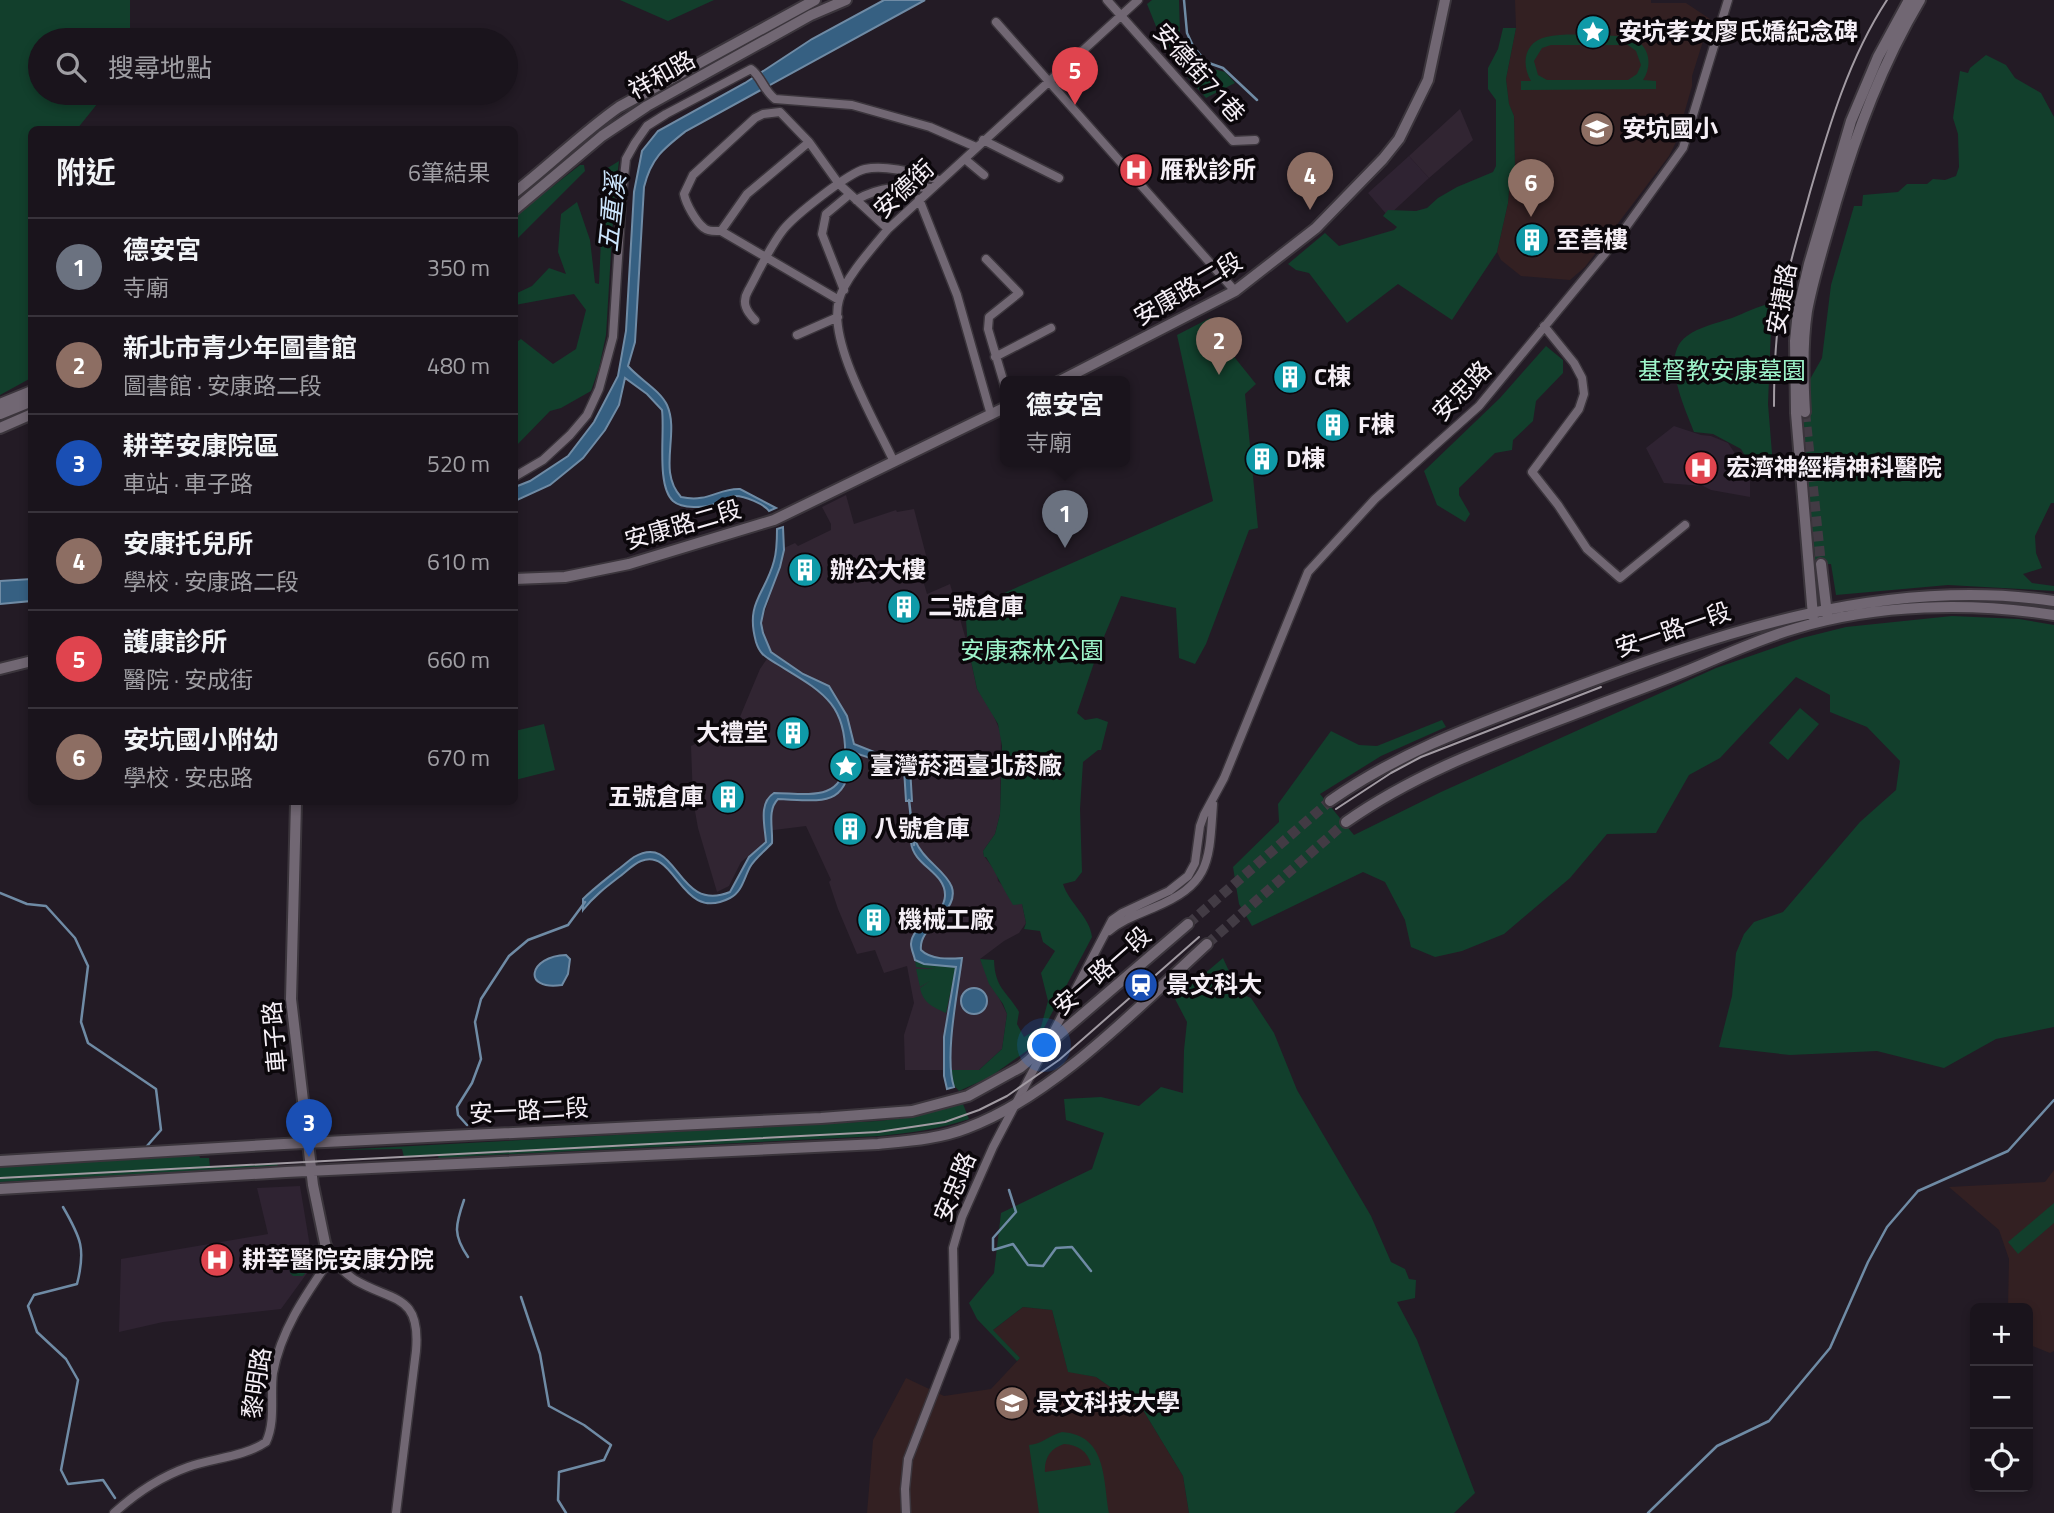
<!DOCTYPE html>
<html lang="zh-TW">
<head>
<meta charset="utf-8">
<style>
	:root { --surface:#1a141c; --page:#272129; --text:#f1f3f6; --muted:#9f9ea3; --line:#38333b; --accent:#b5c249 }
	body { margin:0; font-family:"Titillium Web","Noto Sans TC",sans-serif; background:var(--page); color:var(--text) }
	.controls { position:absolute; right:21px; bottom:21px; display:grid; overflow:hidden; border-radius:10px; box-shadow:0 4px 10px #0003 }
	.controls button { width:63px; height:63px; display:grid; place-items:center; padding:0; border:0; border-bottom:2px solid var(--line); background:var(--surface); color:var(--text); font:35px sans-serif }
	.you { position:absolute; left:1045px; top:1046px; width:24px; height:24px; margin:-18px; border:5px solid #fff; border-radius:50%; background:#1a73e8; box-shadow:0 0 0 10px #1a73e833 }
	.badge { display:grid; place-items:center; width:46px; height:46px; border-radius:50%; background:var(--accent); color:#fff; font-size:23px; font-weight:700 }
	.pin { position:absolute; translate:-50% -58px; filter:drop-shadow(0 2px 4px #0008) }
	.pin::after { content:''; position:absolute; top:37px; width:24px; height:21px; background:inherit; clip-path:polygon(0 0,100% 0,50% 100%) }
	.popup { position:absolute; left:1000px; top:376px; width:130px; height:91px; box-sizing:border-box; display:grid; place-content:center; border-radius:10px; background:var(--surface); filter:drop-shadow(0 2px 5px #0005); font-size:23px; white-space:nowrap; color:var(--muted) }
	.popup b { font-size:26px; color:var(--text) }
	.popup::after { content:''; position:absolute; left:50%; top:100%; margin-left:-14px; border:14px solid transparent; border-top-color:var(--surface) }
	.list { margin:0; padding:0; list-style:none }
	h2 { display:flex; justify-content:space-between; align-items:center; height:91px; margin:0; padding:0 28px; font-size:30px }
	h2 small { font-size:23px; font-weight:400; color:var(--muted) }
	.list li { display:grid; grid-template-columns:46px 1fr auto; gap:21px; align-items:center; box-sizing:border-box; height:98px; padding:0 28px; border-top:2px solid var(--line) }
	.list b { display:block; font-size:26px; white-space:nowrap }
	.list p { margin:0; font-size:23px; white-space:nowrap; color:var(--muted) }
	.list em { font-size:23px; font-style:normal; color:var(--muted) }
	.icon { flex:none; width:38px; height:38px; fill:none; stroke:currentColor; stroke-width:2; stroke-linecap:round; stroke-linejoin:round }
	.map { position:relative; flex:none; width:2054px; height:1513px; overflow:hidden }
	.search { position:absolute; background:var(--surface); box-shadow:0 4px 10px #0003; left:28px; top:28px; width:490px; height:77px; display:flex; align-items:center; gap:18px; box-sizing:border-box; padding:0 24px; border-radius:38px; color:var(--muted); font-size:26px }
	.panel { position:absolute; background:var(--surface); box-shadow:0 4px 10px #0003; left:28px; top:126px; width:490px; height:679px; border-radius:10px }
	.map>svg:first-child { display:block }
	.built { fill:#2f2332 }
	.industrial { fill:#312532 }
	.education { fill:#332022 }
	.green { fill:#123f2c; fill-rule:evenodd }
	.water { fill:#366082; stroke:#6f8ba5; stroke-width:2 }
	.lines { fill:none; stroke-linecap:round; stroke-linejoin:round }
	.stream { stroke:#6f8ba5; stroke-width:2.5 }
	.secondary-tunnel { stroke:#423b44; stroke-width:10; stroke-dasharray:10 5; stroke-linecap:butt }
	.street-casing { stroke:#3b353c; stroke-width:11 }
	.secondary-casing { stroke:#3b353c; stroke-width:14 }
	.street { stroke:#716773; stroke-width:8 }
	.secondary { stroke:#716773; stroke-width:10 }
	.tram { stroke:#a29ba3; stroke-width:2 }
	.labels { text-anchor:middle; stroke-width:7; stroke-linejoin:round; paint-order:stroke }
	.poi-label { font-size:24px; font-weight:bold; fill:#f5eff6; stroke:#0b070b; text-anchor:start }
	.street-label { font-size:24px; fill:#f5eff6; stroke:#0b070b }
	.park-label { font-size:24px; fill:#9ef4ca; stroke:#0b070b }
	.water-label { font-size:26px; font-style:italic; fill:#cbe4fb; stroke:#0b070b }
</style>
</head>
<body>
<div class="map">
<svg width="2054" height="1513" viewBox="0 0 2054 1513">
	<rect width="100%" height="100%" fill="#231b25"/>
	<path class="built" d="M1409,156L1429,178L1388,216L1368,193Z
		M1674,426L1701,435L1711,436L1728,443L1750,476V497L1711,490L1703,486L1664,483L1646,448Z
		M300,1186L313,1265L281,1309L163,1322L119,1332L121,1259L268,1234L257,1188Z"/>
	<path class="industrial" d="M1460,109L1473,140L1429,178L1409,156Z
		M846,495L854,524L896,510L897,512L914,509L928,563L920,570L927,594L950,584L968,647L977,689L989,705L1001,733L1000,814L995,834L983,851L984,856L997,873L998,881L1022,904L1026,923L1019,933L1004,941L980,959L1007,1014L1002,1049L979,1070H905L904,1035L914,1003L907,966L884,973L875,950L857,954L838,909L829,882L831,880L806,826L766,831V842L741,862L729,886L717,892L698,828L693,800L691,746L737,724L760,669L771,653L763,633L761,623L780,567L784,548L795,543L798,546L831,530V524L822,507Z"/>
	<path class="education" d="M1515,0H1651V3H1686L1710,19L1692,76V86L1676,142L1669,156L1585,267L1570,280L1521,276L1501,260L1497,252L1508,203L1510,179L1515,168L1514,116L1509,105L1506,79L1516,28Z
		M2054,1170V1351L2050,1353L2028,1344V1308H2008L2009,1259L1999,1230L1949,1187L2045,1182Z
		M1023,1307L1052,1310L1068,1371L1096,1377L1143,1410L1183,1476L1189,1513H867L873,1440L906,1378L944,1396L991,1389L1020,1358L992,1331Z"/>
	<path class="green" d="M0,0H130V40H40V93H106L77,129L32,130L31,378L0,395Z
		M620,0H714L668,21Z
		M1152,0H1179L1180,35L1206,67L1225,72L1235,83L1206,98L1168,56L1147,4Z
		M1503,28H1516L1506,79L1509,104L1514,116L1515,168L1510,179L1508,203L1497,252L1452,320L1398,284L1347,323L1309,273L1296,270L1288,264L1325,233L1339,246L1394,230L1397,227L1383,216L1388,210L1416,211L1427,208L1438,198L1457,187L1493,172L1496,166V100L1488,89V68L1498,49Z
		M1623,36C1647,39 1655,61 1643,80L1656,81V89L1521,90V81H1531C1521,64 1524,42 1546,37C1568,32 1600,36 1623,36ZM1551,45H1628L1636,51L1641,65L1637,74L1628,80H1547L1538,75L1534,61L1542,48Z
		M1986,55L2006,65L2015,78L2041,93L2054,117V503H2051L2035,536L2036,553L2042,568L2023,574L2032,583L2054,586V591L1948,585L1836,595L1831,564L1815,565L1799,413L1811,411L1809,381L1822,358L1831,285L1854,206H1862L1863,195L1898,192L1907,184H1927L1933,179L1945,180L1956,176L1959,167L1958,134L1953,118L1960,71L1968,73L1970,68Z
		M619,161L614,203L606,335L599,368L591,391L561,408L550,411L515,447V343L521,339L553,364L576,349L586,310L574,294L515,305V294L532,286L549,268L566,274L558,252L561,214L577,202L590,240L595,283L599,284L603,194L606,169Z
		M580,165H584L585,171L515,241V216Z
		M1772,303L1768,404L1774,478L1752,467L1741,449L1713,434L1694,432C1685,408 1659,355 1687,336C1699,327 1717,323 1732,318C1745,313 1758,306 1772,303Z
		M1210,318L1219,338L1256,384L1245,394L1258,528L1249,530L1206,644L1195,664L1179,658L1176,608L1121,596L1098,651L1077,713L1085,720L1097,718L1108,722L1101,750H1098L1083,762L1080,809L1082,872L1075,881L1063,884C1069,903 1090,917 1092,937L1035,1045L990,1077L959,1091L952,1083V1070H979L1002,1049L1007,1014L1003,1004L989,984L980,959L994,960C995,989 1007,991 1019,1012L1017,1024L1024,1037L1041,1027L1048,1001L1041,973L1055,951L1043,942L1040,931L1024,929L1026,923L1022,904L1013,905C1003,889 996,873 986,857H984L983,851L995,834L1000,814L1002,746L998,724L977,689L968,647L965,607L999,599L1002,594L1213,501L1177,335Z
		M1546,346L1563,360V373L1536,401L1533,421L1513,440L1512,450L1495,453L1459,488V495L1470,514L1465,522L1437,505L1424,471L1500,398Z
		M1952,616L2019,619L2054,625V1027L1996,1039L1944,1068L1877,1051L1790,1055L1719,1047L1732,996L1736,953L1744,934L1754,922L1783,912L1860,822L1896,790L1900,761L1867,727L1830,712V695L1796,677L1720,758L1689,775L1656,833L1607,834L1570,878L1504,934L1462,951L1435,957L1411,947L1405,920L1385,882L1363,872L1252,926L1239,904L1233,867L1279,822L1278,804L1331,731L1359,745L1377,746L1442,720L1446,727L1381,756L1320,794L1354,835L1441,792L1716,668L1802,638L1846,627Z
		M1800,708L1819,724L1788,760L1769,743Z
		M544,724L555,770L515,780V731Z
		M1223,958L1239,993L1251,998L1274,1033L1297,1090L1371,1216L1391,1262L1405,1269L1409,1279L1416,1280L1415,1298L1397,1302L1417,1340L1475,1493L1454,1513H1189L1183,1476L1143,1410L1096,1377L1068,1372L1052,1310L1023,1307L993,1330L1020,1358L1017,1361L977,1319L969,1303L994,1273L1001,1213L1092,1169L1104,1133L1066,1120L1064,1099L1101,1097L1139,1106L1161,1087L1183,1093L1184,1050L1187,1022L1175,999Z
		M915,960L956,966L946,1013C933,1007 923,1003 920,988L930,981L920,987L916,969H936L916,967Z
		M963,1104L969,1119C939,1129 910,1133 879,1136L471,1156L439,1160L438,1156L404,1157L402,1149L337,1150L878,1121L913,1117Z
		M199,1155L200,1158H209L210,1167L277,1164L278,1166L0,1182V1167Z
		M2054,1203V1223L2018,1254L2008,1242Z
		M305,1248L312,1253L310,1267L303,1276H293L290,1273L289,1252Z
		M1062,1432C1107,1435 1103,1479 1109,1513H1039L1029,1445C1043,1444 1049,1435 1062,1432ZM1064,1444C1078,1445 1088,1451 1091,1465L1045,1472C1044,1458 1051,1448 1064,1444Z"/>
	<path class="water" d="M884,0H925L686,131C663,149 651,158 644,187L635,342L628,366C639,379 660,390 667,405C680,434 657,471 681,497C709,503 718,488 740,489L776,508L769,511C764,504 745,496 735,496C729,496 722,502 715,504C705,508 682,509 673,501C656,486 665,432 662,410L647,394L625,378L619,405L605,430L583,458L550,485L515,501V487L530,481L568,456L594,422L618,376L626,331L634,192L642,151L658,131L745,83L812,39Z
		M783,527L784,550L780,567L764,609L761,623L763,633L771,652L803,674L829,686L847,716L854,744L907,765L910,767L912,801H906L904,769L852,752C847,808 826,801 778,799C767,810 773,828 772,843C765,851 755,858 750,867C744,878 742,892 730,898C680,924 677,847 641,861C633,864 626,872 619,877C606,887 593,897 583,910V899C593,889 605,880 616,871C622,867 628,861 634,857C679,831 675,914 730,892L749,857L766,842C765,826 758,803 774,793C804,793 843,803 845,761C848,703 821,691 777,664C766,657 760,655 756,642C745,602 765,595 774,561C777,551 777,540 777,529Z
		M31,579V601L0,604V581Z
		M911,842H916C926,868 973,881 943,914C934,925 919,935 921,950C931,960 949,959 962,958C958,990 944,1057 954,1087L947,1089L944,1076V1037L956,967L924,964L915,960C914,955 911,949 911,944C912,923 944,917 945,896C946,872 913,866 911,842Z
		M566,955L570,959L568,974L562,985C521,991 529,956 566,955Z
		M961 1001a13 13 0 1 1 26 0a13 13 0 1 1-26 0Z"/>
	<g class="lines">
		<path class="stream" d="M1184,0L1187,33L1193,46L1206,62L1223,68L1257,100
			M909,800L914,845
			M0,893L27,904L46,906L75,938L88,966L81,1022L88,1043L156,1089L161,1130L147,1146
			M467,1125L458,1115L457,1107L472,1083L481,1059L475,1022L481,999L509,956L528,940L568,925L585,902
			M1009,1190L1016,1212L993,1238V1250L1013,1244L1028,1265L1043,1266L1056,1248L1072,1247L1091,1271
			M464,1200C455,1226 453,1235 468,1257
			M63,1207C81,1238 86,1249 77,1284L34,1295L28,1306L37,1332L66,1359L78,1380L61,1470L68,1484L103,1480L115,1498
			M521,1297L540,1354L549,1406L584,1425L611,1445L604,1460L559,1472L558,1500L566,1513
			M1648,1513L1717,1446L1769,1421L1830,1348L1868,1262L1887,1227L1918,1191L2008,1151L2054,1100"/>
		<path class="secondary-tunnel" d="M1805,412L1821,564
			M1188,924L1330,801
			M1207,944L1346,822"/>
		<g class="street-casing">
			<path id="street" d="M1107,0L1233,141L1255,140
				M996,22L1235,291
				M983,140L1059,178
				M966,160L984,175
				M919,199L957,295L991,415
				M856,200C880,186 903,186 931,188
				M721,231L747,194L809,142
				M986,259L1019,293L989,317L988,329L1006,390
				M844,290L822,234L826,214L850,194
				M839,300L721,231C715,231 709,232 704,228C696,222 686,204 684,194L693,175L755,118L763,114L780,112L809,142L839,184L888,229
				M755,320C747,312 741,303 748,291C759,271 769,248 783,230C794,216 848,173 865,169C887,164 917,174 939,180
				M1544,326L1574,363L1582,378L1584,394L1579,409L1532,472L1558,505L1587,549L1620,578L1685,525
				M797,335L838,317
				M995,357L1051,328
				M894,462C876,423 827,342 839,300C844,279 874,246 888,229L1138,0
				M514,477L543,460L570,435L587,415L599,389L613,337L622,195L626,159L635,143L647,126L666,114L751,69C761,76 764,91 775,99L852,105L930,127L976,147
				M1109,931C1122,920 1137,915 1153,908C1211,884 1209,862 1213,804
				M114,1513C136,1493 160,1477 188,1467C212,1458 244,1457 266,1442C276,1421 270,1395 273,1373C281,1329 307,1293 331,1258C338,1266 346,1274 355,1280C392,1302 421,1293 416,1351L396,1513
				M906,1513L905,1489L908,1459L955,1338L953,1248L962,1217L993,1147L1112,920L1122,913L1169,891L1188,876L1195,863L1200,826L1204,815L1224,778L1308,572L1375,499L1479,406L1621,234L1683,148L1728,0"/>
		</g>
		<g class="secondary-casing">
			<path id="secondary" d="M514,193C550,165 582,133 619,107L815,0
				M514,210L602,136L647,106L811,15L846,0
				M1058,382L1235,291L1316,228L1383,159L1399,139L1428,80L1445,0
				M0,404L32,391
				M1805,412C1803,379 1802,344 1807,311C1814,274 1826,238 1836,202C1857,131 1882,64 1920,0
				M0,414L32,401
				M0,428L32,414
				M1821,564L1827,614
				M514,579L565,577L629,564L774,520L1006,407
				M1813,616L1796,413L1795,341L1798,311L1809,264L1851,121L1878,57L1909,0
				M0,669L32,661
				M1330,801C1403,750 1478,724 1560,693C1719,633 1882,576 2054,601
				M296,802L291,999L313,1185L325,1243L331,1258
				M1346,822C1421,769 1505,741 1590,708C1621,696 1652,685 1684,672C1721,657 1758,639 1797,628C1878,604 1970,602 2054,615
				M0,1161L284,1144L821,1118L912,1111L968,1096L1021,1067L1188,924
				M0,1189L286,1172L878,1144C908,1141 939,1139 967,1128C1054,1096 1139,1006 1207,944"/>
		</g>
		<use href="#street" class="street"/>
		<use href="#secondary" class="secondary"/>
		<path class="tram" d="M1774,406C1774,372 1775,338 1781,305C1788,267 1800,229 1810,192C1829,126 1849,58 1887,0
			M1336,809L1391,773L1421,757L1601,687
			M0,1178L878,1132L945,1122L979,1110L1007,1096L1059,1060L1199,937"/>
	</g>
	<defs>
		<g id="sight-disc" transform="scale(1.75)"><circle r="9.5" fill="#0f9aa8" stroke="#0b070b"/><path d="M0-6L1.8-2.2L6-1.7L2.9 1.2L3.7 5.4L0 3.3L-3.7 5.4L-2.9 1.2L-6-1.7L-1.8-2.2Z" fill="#fff"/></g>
		<g id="school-disc" transform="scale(1.75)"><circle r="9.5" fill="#8d6e63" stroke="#0b070b"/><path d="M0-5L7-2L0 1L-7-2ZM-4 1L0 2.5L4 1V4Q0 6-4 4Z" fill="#fff"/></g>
		<g id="hospital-disc" transform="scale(1.75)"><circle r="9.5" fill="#e0444e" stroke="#0b070b"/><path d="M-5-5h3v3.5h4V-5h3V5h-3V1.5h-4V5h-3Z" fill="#fff"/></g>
		<g id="building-disc" transform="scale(1.75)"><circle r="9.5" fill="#0f9aa8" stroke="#0b070b"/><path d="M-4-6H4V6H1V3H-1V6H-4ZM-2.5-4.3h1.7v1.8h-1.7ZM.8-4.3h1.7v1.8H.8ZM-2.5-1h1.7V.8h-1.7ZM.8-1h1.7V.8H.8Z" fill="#fff"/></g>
		<g id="station-disc" transform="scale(1.75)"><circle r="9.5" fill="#1a4fb4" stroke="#0b070b"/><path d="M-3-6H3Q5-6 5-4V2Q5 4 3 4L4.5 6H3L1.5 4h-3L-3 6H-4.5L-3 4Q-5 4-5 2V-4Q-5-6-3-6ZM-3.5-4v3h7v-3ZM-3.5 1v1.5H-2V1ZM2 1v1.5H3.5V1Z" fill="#fff"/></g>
		<g id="university-disc" transform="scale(1.75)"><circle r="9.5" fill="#8d6e63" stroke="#0b070b"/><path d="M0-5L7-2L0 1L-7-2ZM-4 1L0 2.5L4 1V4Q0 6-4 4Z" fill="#fff"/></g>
	</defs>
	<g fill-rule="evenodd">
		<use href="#sight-disc" x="1593" y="32"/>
		<use href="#school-disc" x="1597" y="129"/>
		<use href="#hospital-disc" x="1136" y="170"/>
		<use href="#building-disc" x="1532" y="240"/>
		<use href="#building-disc" x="1290" y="377"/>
		<use href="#building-disc" x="1333" y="425"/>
		<use href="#building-disc" x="1262" y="459"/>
		<use href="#hospital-disc" x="1701" y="468"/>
		<use href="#building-disc" x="805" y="570"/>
		<use href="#building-disc" x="904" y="607"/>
		<use href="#building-disc" x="793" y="733"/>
		<use href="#sight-disc" x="846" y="766"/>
		<use href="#building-disc" x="728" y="797"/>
		<use href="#building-disc" x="850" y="829"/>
		<use href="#building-disc" x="874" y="920"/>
		<use href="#station-disc" x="1141" y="985"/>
		<use href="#hospital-disc" x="217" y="1260"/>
		<use href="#university-disc" x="1012" y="1403"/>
	</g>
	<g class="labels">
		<g class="poi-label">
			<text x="1618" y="40">安坑孝女廖氏嬌紀念碑</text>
			<text x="1622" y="137">安坑國小</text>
			<text x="1160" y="178">雁秋診所</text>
			<text x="1556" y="248">至善樓</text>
			<text x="1314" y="385">C棟</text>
			<text x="1358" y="433">F棟</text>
			<text x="1286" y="467">D棟</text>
			<text x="1726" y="476">宏濟神經精神科醫院</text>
			<text x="830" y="578">辦公大樓</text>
			<text x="928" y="615">二號倉庫</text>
			<text x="768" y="741" text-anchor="end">大禮堂</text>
			<text x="870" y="774">臺灣菸酒臺北菸廠</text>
			<text x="704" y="805" text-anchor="end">五號倉庫</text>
			<text x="874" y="837">八號倉庫</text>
			<text x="898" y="928">機械工廠</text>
			<text x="1166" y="993">景文科大</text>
			<text x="242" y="1268">耕莘醫院安康分院</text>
			<text x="1036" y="1411">景文科技大學</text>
		</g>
		<g class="street-label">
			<text transform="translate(1199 73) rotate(48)" y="8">安德街71巷</text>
			<text transform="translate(662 75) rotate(-29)" y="8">祥和路</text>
			<text transform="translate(904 189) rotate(-43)" y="8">安德街</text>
			<text transform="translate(1188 289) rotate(-30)" y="8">安康路二段</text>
			<text transform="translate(1782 299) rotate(-80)" y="8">安捷路</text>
			<text transform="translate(1462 391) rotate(-46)" y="8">安忠路</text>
			<text transform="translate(683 525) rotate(-16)" y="8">安康路二段</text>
			<text transform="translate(1673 630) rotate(-19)" y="8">安一路一段</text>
			<text transform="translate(1102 971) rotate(-41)" y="8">安一路一段</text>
			<text transform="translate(275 1037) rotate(-95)" y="8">車子路</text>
			<text transform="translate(529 1111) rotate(-3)" y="8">安一路二段</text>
			<text transform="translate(955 1187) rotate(-68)" y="8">安忠路</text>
			<text transform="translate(257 1383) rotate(-81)" y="8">黎明路</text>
		</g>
		<g class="park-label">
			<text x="1722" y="379">基督教安康墓園</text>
			<text x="1032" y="659">安康森林公園</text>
		</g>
		<g class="water-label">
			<text transform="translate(612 213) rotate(-84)" y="9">五重溪</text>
		</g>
	</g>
</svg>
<div class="controls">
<button>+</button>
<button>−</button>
<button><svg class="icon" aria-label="locate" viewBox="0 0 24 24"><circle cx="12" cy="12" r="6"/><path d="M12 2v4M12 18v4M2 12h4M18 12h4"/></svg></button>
</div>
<div class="you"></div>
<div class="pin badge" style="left:1065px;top:548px;background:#6b7280">1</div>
<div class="popup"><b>德安宮</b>寺廟</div>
<div class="pin badge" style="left:1219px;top:375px;background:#8d6e63">2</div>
<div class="pin badge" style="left:309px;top:1157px;background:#1a4fb4">3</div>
<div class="pin badge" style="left:1310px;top:210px;background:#8d6e63">4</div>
<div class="pin badge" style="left:1075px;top:105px;background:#e0444e">5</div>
<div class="pin badge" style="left:1531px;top:217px;background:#8d6e63">6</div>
<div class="search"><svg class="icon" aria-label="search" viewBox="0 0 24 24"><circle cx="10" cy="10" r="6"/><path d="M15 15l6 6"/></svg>搜尋地點</div>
<section class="panel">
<h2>附近<small>6筆結果</small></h2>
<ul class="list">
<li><span class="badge" style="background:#6b7280">1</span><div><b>德安宮</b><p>寺廟</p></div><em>350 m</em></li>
<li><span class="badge" style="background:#8d6e63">2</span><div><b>新北市青少年圖書館</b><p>圖書館 · 安康路二段</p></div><em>480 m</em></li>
<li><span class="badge" style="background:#1a4fb4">3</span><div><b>耕莘安康院區</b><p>車站 · 車子路</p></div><em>520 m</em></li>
<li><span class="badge" style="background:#8d6e63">4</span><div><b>安康托兒所</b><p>學校 · 安康路二段</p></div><em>610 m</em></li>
<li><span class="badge" style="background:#e0444e">5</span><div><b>護康診所</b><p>醫院 · 安成街</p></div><em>660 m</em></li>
<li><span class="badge" style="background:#8d6e63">6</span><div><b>安坑國小附幼</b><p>學校 · 安忠路</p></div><em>670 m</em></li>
</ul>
</section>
</div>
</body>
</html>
